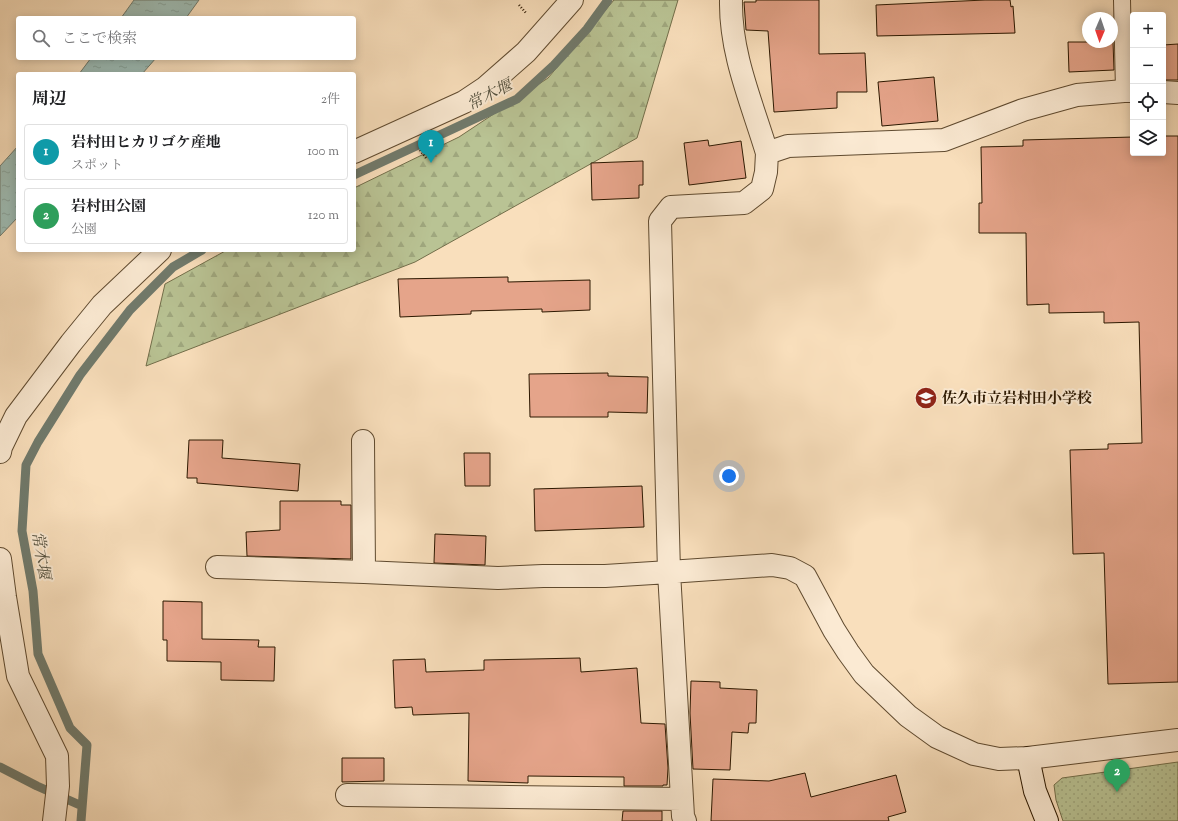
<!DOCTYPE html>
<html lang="ja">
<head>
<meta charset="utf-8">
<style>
	:root { --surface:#fff; --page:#f2f2f2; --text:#202124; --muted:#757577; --line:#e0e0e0; --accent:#8f2418 }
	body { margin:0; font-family:"Sorts Mill Goudy","Noto Serif JP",serif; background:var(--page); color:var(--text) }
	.controls { position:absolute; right:12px; top:12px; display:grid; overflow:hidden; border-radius:4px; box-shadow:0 2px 10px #0003 }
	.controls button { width:36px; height:36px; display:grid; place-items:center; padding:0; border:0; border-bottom:1px solid var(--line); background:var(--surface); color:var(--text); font:20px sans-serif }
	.compass { position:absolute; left:1082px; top:12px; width:36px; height:36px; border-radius:50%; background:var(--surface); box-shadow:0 2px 10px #0003; rotate:182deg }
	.you { position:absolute; left:729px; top:476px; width:14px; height:14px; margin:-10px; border:3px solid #fff; border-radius:50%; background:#1a73e8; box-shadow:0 0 0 6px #1a73e833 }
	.badge { display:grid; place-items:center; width:26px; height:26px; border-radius:50%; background:var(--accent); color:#fff; font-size:13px; font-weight:700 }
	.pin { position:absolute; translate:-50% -33px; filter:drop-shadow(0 1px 2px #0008) }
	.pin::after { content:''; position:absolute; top:21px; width:14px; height:12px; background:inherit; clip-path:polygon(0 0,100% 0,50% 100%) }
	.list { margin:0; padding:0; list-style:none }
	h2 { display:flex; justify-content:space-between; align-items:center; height:52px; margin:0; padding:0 16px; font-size:17px }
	h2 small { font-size:13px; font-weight:400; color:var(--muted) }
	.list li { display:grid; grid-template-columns:26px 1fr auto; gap:12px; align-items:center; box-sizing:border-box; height:56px; margin:0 8px 8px; padding:0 8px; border:1px solid var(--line); border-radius:4px }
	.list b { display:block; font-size:15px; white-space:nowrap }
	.list p { margin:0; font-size:13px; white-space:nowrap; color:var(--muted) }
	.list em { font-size:13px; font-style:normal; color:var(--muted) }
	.icon { flex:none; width:22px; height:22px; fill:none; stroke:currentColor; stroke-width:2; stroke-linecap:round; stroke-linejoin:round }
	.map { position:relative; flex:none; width:1178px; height:821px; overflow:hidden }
	.search { position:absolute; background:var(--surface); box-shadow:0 2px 10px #0003; left:16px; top:16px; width:340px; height:44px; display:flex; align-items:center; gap:10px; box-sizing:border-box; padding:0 14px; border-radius:4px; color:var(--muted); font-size:15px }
	.panel { position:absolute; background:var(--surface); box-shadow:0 2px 10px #0003; left:16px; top:72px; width:340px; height:180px; border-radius:4px }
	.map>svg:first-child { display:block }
	.forest { fill:url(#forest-firs); stroke:#726e4a }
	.park { fill:url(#park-dots); stroke:#726e4a }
	.water { fill:url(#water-ripples); stroke:#707a6c }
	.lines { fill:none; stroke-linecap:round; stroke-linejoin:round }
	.stream { stroke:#707a6c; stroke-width:9 }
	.building { fill:#e5a48a; stroke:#2c1800 }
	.lane-casing { stroke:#5f4a2f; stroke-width:18 }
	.street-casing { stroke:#5f4a2f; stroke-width:24 }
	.secondary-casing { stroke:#2c1800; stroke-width:24 }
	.path { stroke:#2c1800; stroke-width:2.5; stroke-dasharray:1 2; stroke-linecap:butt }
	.lane { stroke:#fbead3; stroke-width:16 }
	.street { stroke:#fbead3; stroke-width:22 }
	.secondary { stroke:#fbead3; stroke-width:22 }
	.labels { text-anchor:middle; stroke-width:4; stroke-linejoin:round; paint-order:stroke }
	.poi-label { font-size:15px; font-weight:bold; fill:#2c1800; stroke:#fbead3; text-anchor:start }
	.water-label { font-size:16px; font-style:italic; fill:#54513f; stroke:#fbead3 }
</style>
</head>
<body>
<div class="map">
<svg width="1178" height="821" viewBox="0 0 1178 821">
	<defs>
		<pattern id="forest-firs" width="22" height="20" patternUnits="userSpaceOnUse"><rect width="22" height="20" fill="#b9c394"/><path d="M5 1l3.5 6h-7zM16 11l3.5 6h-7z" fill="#9fa77e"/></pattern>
		<pattern id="park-dots" width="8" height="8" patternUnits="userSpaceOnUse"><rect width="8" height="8" fill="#b9c394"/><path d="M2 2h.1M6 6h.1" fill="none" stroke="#9fa77e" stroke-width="1.8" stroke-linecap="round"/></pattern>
		<pattern id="water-ripples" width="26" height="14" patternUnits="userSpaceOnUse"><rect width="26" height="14" fill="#9ebcb4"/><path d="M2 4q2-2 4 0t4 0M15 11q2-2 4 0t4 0" fill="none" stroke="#88a199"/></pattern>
	</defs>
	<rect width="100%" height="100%" fill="#f9dfbc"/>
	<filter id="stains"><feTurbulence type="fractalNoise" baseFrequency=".005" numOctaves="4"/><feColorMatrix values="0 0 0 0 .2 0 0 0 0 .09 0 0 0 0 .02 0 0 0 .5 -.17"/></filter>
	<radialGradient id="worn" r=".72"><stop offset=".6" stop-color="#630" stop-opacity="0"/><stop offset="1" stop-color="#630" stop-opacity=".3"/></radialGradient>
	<path class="forest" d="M614,0H678L637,138L415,262L146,366L165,284L227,250H354V188L459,137L548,78Z"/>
	<path class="park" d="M1178,762V821H1063L1056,800L1054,785L1062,778Z"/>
	<path class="water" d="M134,0H199L186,18H121Z
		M91,58H156L142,74H79Z
		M18,146V217L0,236V166Z"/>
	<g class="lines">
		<path class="stream" d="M354,175L517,99L554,65L587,29L608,0
			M0,767L37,786L82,806
			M81,821L87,745L70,728L38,654L33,591L22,531L26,465L38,442L80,375L130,310L173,267L202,250"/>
	</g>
	<path class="building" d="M756,0H819V54L865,53L867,92H837V108L774,112L768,31L746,30L744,2H756Z
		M985,0H1010L1011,7L1013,6L1015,33L877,36L876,5Z
		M1068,42H1113L1114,70L1069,72Z
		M1178,44V80H1163V45Z
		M934,77L938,121L882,126L878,82Z
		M1163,136H1178V682L1108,684L1104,553L1073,554L1070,450L1108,449V444L1142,443L1139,322L1104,323V312L1049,313V304L1027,305L1026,233H979V203H982L981,147L1023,146V140L1133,137V153H1163Z
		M708,140L709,146L741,141L746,178L689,185L684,143Z
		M643,161V185H639V198L592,200L591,163Z
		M508,277V282L590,280V310L542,312V309L471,311V314L400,317L398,279Z
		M608,373V376L648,377L647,413L608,412V417H530L529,374Z
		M189,440H223L222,458L300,464L298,491L197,483V478H187Z
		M464,453H490V486H465Z
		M642,486L644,527L535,531L534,489Z
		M280,501H341V505H351V559L247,556L246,532L280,530Z
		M435,534L486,536L485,565L434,563Z
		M163,601L202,602V639L259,640L258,647H275L274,681L221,680V662L167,661V640H163Z
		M580,658L581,672L637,668L641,723L665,724L668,768L667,785H663V786H624V777L528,776V783L468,781L469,713L413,715L412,707L395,708L393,660L425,659L426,672L484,670V660Z
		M691,681L720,682V688L757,690L756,723H749L748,733L732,732L730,770L693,769L690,713Z
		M342,758H384V781L342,782Z
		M805,773L811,797L896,775L906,812L888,817L889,821H711L713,779L769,781Z
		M623,811H662V821H622Z"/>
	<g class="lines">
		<g class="lane-casing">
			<path id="lane" d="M1122,0L1124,91"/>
		</g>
		<g class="street-casing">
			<path id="street" d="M731,0C730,54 752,103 767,153
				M1133,91H1124L1077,95L1023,110L944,140L788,146L767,153L766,172L762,189L744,203L671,207L660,221L669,572L772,565L790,568L805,576L834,630L848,652L864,674L908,716L937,737L974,754L999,759L1028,758L1178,740
				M1163,92L1178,93
				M354,152L464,102L485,88L526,52L572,0
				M363,441L364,572
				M0,452L1,447L16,416L71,343L102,305L160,250
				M0,559L5,597L18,676L57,756L58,786L54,821
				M217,567L364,572L498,578L543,576H605L669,572L683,816L685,821
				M347,795L682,799"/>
		</g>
		<g class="secondary-casing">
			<path id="secondary" d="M1028,758L1035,791L1047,821"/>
		</g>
		<path class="path" d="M519,5L526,13
			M420,150L426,158"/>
		<use href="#lane" class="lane"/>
		<use href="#street" class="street"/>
		<use href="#secondary" class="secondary"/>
	</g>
	<defs>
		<g id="school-disc" transform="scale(1.15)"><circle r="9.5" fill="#8f2418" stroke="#fbead3"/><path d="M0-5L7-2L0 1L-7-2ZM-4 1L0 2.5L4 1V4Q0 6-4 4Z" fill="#fff"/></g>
	</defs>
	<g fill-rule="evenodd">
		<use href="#school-disc" x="926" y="398"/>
	</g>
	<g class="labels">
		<g class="poi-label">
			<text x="942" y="403">佐久市立岩村田小学校</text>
		</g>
		<g class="water-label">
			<text transform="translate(489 94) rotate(-27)" y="6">常木堰</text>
			<text transform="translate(42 555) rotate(81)" y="6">常木堰</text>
		</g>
	</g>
	<rect width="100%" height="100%" filter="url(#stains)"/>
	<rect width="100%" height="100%" fill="url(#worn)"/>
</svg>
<div class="controls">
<button>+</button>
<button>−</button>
<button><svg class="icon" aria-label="locate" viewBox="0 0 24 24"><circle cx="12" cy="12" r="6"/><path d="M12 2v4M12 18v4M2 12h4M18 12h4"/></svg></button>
<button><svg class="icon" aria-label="layers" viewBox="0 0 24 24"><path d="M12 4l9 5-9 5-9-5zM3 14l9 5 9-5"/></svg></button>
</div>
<svg class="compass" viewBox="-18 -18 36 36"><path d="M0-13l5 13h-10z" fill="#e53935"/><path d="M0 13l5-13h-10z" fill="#757577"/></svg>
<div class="you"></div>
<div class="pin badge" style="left:431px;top:163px;background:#0f9aa8">1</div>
<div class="pin badge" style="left:1117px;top:792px;background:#2e9e5b">2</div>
<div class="search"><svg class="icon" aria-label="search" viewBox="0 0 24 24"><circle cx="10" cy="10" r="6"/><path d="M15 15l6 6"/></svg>ここで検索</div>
<section class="panel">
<h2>周辺<small>2件</small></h2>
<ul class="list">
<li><span class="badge" style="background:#0f9aa8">1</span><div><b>岩村田ヒカリゴケ産地</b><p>スポット</p></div><em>100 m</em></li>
<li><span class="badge" style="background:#2e9e5b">2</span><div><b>岩村田公園</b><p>公園</p></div><em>120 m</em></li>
</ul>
</section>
</div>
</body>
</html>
